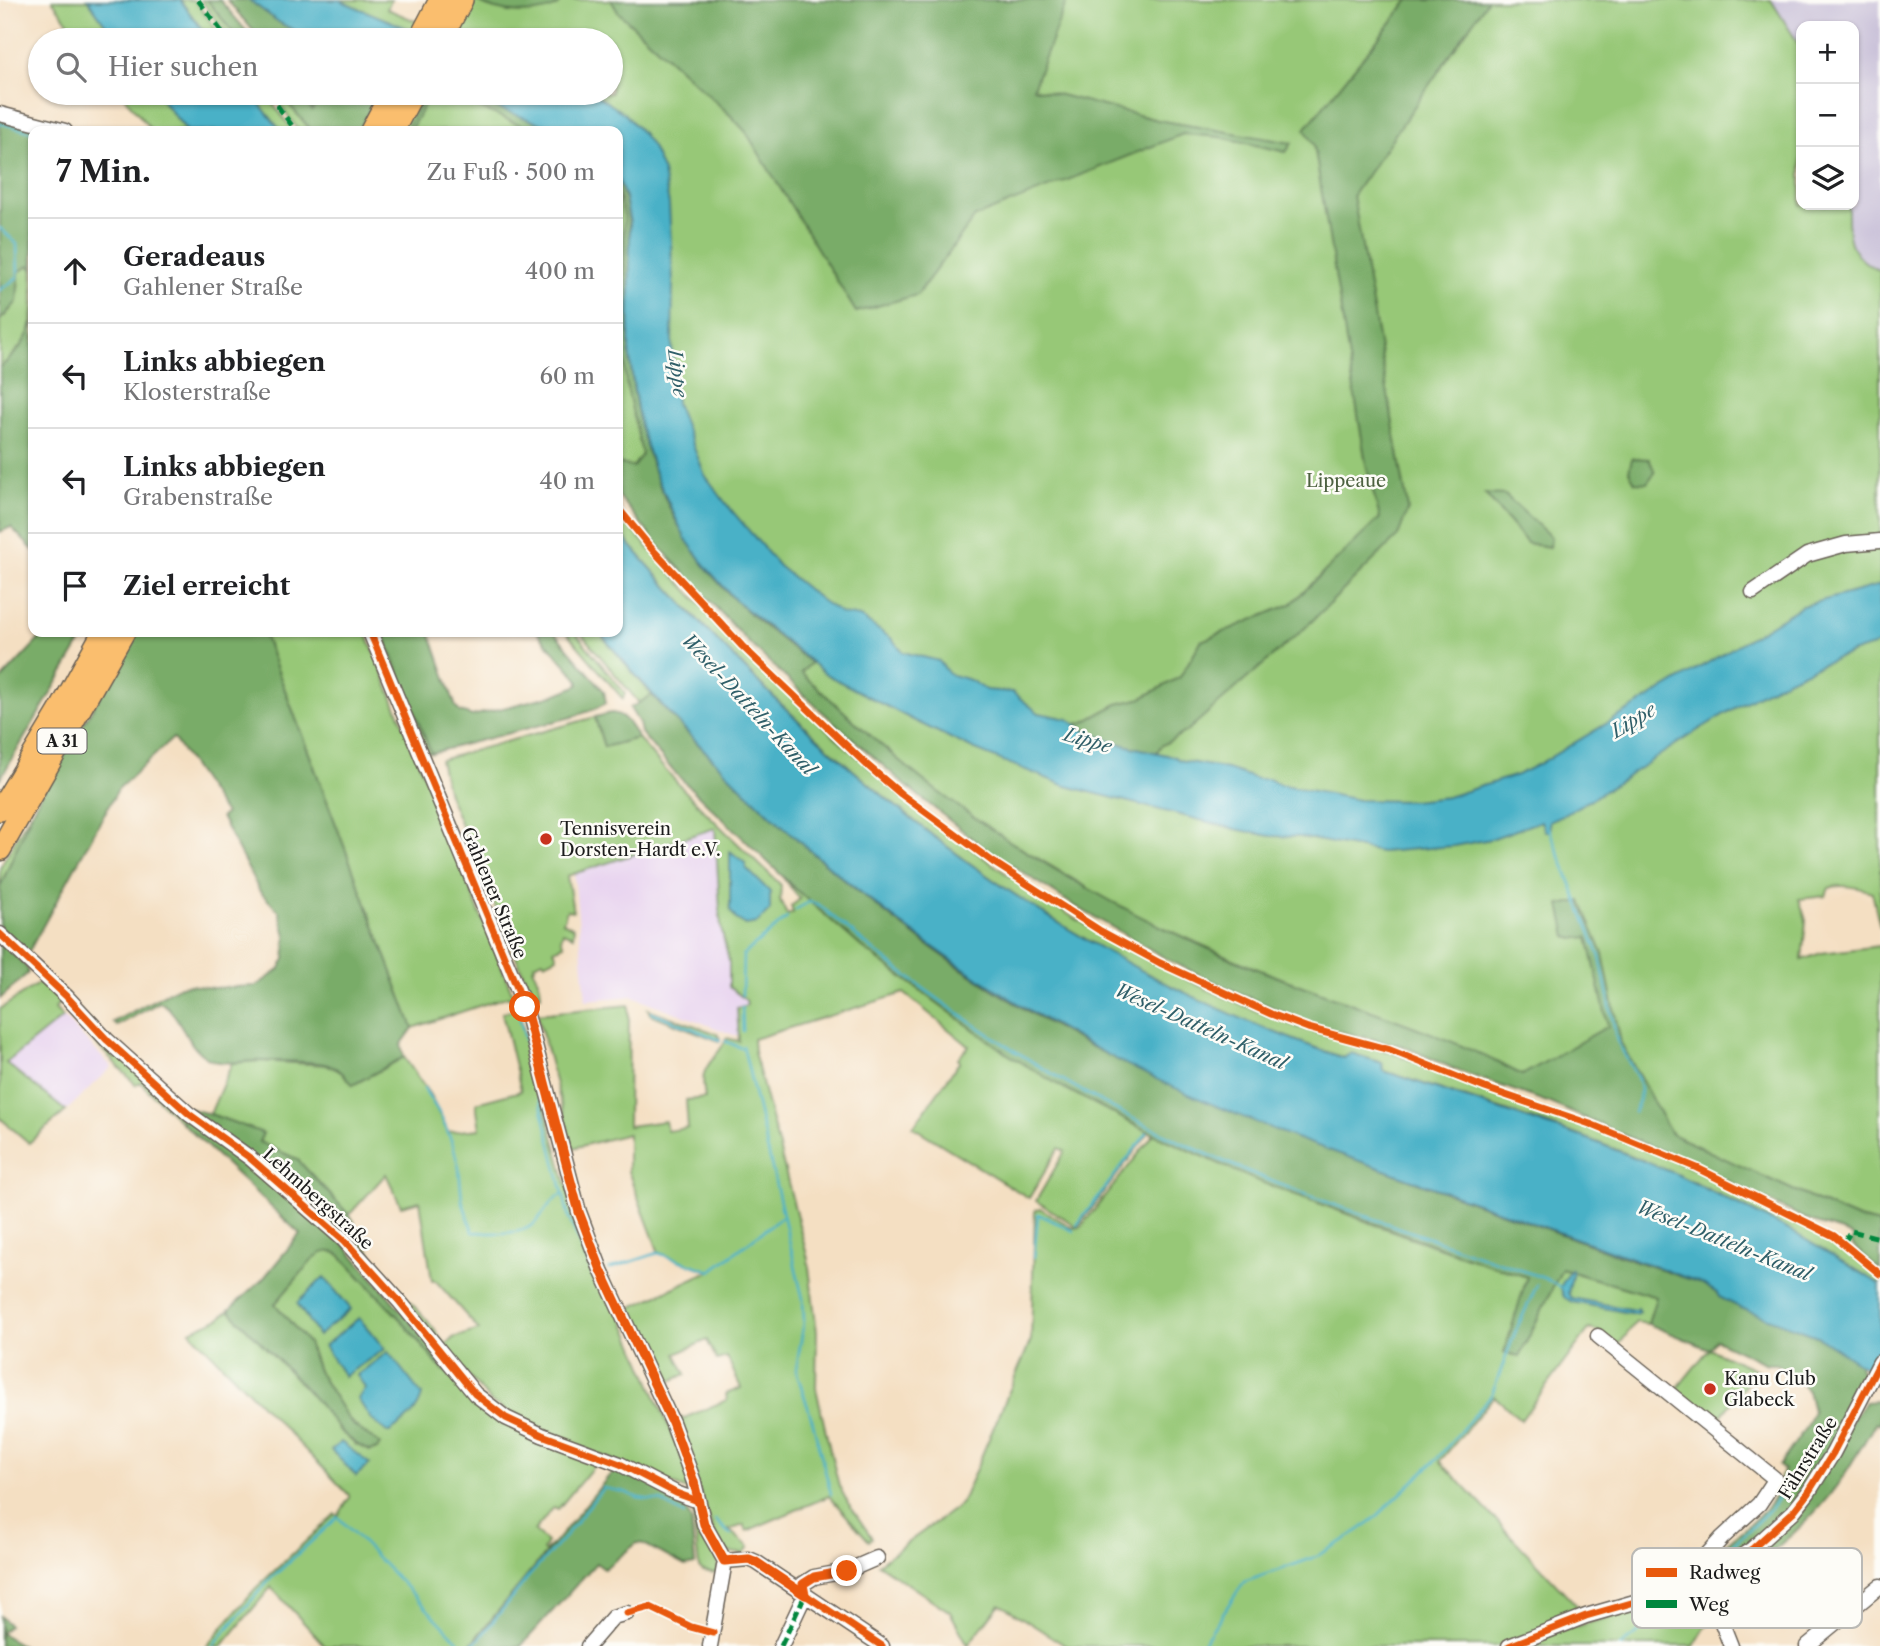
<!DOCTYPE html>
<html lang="de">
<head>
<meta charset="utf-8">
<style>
	:root { --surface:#fff; --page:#f2f2f2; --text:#202124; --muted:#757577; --line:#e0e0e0 }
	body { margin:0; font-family:"Libre Caslon Text",serif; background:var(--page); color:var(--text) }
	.controls { position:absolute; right:21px; top:21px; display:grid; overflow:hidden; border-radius:14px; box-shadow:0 2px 5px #0004 }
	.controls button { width:63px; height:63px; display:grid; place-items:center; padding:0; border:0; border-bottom:2px solid var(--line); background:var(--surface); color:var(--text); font:35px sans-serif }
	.stop { position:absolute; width:21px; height:21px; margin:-16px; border:5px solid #ea580c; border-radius:50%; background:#fff }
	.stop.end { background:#ea580c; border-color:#fff; box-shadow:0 2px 7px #0008 }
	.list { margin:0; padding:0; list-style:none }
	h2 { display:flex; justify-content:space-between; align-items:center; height:91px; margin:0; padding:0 28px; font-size:30px }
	h2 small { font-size:23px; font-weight:400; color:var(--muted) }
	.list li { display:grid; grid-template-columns:46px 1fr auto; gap:21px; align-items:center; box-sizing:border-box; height:105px; padding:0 28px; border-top:2px solid var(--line) }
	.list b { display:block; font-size:26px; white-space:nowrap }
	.list p { margin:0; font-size:23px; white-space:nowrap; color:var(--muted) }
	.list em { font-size:23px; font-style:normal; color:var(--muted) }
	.icon { flex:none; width:38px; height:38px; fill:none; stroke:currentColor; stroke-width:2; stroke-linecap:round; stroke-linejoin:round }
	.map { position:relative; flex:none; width:1880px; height:1646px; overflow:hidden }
	.search { position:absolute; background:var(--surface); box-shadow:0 2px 5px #0004; left:28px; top:28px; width:595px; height:77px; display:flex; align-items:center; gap:18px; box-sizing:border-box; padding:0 24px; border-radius:38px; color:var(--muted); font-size:26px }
	.panel { position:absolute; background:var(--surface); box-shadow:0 2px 5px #0004; left:28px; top:126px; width:595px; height:511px; border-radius:14px }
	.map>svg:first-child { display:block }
	.built { fill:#e7d2ef }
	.industrial { fill:#c8bfd8 }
	.green { fill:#97c877; stroke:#5a724a; stroke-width:2 }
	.forest { fill:#79ac68; stroke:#4a6442; stroke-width:2 }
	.water { fill:#48b1c7; stroke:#326672; stroke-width:2 }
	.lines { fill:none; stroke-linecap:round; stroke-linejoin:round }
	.stream { stroke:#48b1c7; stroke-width:2.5 }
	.minor-casing { stroke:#686056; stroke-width:17 }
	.highway-casing { stroke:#686056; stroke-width:24 }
	.minor { stroke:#fff; stroke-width:14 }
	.highway { stroke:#fabe6e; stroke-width:21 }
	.quiet { stroke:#00873e; stroke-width:5; stroke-dasharray:10 5; stroke-linecap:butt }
	.cycleway-casing { stroke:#fdfcf7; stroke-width:11 }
	.cycleway { stroke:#e8590c; stroke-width:7 }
	.route { stroke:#ea580c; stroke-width:9 }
	.poi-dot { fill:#c8321e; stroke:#fdfcf7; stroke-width:2.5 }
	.labels { text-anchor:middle; stroke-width:5; stroke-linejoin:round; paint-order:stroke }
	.shield { fill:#fdfcf7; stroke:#605f5e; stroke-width:2 }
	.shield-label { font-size:16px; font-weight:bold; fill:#1c1c1c }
	.park-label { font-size:18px; fill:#4d6140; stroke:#fdfcf7 }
	.poi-label { font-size:18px; fill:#1c1c1c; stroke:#fdfcf7; text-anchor:start }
	.street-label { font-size:18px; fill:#1c1c1c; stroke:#fdfcf7 }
	.water-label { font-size:19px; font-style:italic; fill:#305f69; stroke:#fdfcf7 }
	.key { fill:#fdfcf7; stroke:#bab9b5; stroke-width:2 }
	.key-label { font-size:19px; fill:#1c1c1c }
</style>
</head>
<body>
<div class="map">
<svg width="1880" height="1646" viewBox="0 0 1880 1646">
	<rect width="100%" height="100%" fill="#fdfcf7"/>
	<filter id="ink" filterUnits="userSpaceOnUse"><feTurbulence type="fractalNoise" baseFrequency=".0143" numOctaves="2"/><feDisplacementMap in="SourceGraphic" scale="14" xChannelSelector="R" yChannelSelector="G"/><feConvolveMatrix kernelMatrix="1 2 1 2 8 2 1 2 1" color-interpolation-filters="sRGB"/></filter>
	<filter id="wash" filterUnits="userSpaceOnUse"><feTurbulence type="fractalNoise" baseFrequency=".00686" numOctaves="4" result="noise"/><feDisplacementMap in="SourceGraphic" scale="28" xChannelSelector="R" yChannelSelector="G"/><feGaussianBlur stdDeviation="1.57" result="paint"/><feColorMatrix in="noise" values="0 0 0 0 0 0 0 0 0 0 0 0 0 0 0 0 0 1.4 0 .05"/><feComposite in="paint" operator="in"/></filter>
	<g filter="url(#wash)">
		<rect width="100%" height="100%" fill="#f4dfc2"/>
		<path class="built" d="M715,828L721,928L729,961V987L746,1000L747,1006L737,1008L739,1037L633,996L586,1000L574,873Z
			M63,1017L112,1067L66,1111L6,1063Z"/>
		<path class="industrial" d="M1771,0H1880V271L1862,262L1851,247L1848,233V205H1854V26H1801V48Z"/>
		<path class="green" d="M52,0H88L116,40H81Z
			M180,0H194L224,40H210Z
			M201,0H207L239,40H232Z
			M239,0H391L387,9L454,37L475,1C511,11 519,14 556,7L560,0H1771L1801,48V205H1848C1848,239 1847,255 1880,271V927L1872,892C1860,888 1842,883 1829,888L1826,896L1799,899L1806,920L1802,960L1821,953L1880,946V1224L1858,1219L1830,1207L1670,1134L1671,1131L1669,1133L1233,959L1125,910L982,825L902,766L800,673L758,628L677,534L642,455L633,467L618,463V131H330L303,101L307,93H611V40H302Z
			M121,93H156L187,131H152Z
			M251,93H265L293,131H281Z
			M272,93H279L312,131H299Z
			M30,265L33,270C33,322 40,330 0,368V320C16,308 19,292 19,272Z
			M618,513C807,730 1020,924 1295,1026C1326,1037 1359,1041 1389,1052C1423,1063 1454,1080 1487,1092C1520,1104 1554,1114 1587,1125C1637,1143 1685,1164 1732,1187C1785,1213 1835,1239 1880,1277V1284C1802,1237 1724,1193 1640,1159C1557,1125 1469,1099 1384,1071L1382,1063L1351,1053L1344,1058C1045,957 821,766 618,531Z
			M263,632H366L515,1000L513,1003L509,996L413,1028Z
			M375,632H383L431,753L426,752Z
			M566,632H575L625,693L623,699Z
			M580,632H599L652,695L639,703Z
			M595,717L604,747L638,738C681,791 732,838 781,885L780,900L787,915L793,913L791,906L800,899L783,878L864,949L1006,1053L1060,1086L1149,1132L1078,1227L1036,1201L1065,1151L1059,1148L1029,1198L913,1127L960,1061L958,1058L969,1046L904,993L753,1039L754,1052L808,1259L817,1332L816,1388L830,1450L839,1486L848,1503L872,1538L869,1541L829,1496L747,1531L744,1525L729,1530L749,1547L744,1554L727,1552L714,1533L675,1420L681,1417L682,1419L727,1400L726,1394L741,1388L727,1357L717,1360L707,1340L676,1354L686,1374L665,1384L630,1308L709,1271L659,1253L628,1171V1134L573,1148L537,1014L629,1005L628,1126L665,1121L667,1131L688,1128L686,1100L705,1098C704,1090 702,1082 704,1074C707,1061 721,1054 726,1038L739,1041L737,1008L747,1005L746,1000L729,987V961L721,928L715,828L567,876L573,911L567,910L563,922L574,928L573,936L563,932L561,939L564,945L554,949L557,957L545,963L543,960L534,964L535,967L533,968L540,985L541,995L530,990L448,794L440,760Z
			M35,805L0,887V867Z
			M42,981L61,999L55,1009L63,1017L6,1063L66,1111L29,1143L0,1118V1009Z
			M514,1009H518L566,1183L684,1463L688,1488L687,1490L549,1434L492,1403L347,1238L355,1232L397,1288L426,1319L446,1345L453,1338L479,1330L436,1281H432L420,1201L401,1206L386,1174L349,1215L297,1159L259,1142L263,1133L210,1114L232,1063L258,1061L328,1065L344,1073L353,1085L404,1057L430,1095L448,1132L480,1129L476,1103L521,1091L502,1013Z
			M648,1009L718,1034L720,1039L719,1041L650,1014Z
			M85,1026L187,1116L181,1122L140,1082L136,1085L84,1031Z
			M1154,1134C1276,1189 1400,1237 1528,1277L1504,1353L1519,1356L1561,1269L1657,1297L1648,1324L1636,1322L1618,1346L1600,1332L1589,1329L1521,1420L1494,1396L1440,1461L1584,1613L1497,1646H1066L1000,1604L968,1645L950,1612L878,1564L961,1504L1031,1340L1035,1210L1040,1208L1073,1228L1081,1227Z
			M330,1250L339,1254L402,1321L438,1365L455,1380L469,1401L502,1423L599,1460L558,1509L554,1507L534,1531L547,1542L543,1551L545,1552L551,1545L552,1546L469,1646H325L271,1587L222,1646H207L255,1589L335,1514L338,1516L349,1498V1495L190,1331L220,1318L229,1310L302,1385L323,1407L339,1430L356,1445L373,1451L377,1449L347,1417L318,1371L311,1350L274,1304L314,1257L321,1253Z
			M1709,1349L1757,1370L1714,1425L1674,1392Z
			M693,1509L718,1559V1573L702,1571L699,1568Z
			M1695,1593L1702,1597L1714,1622L1705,1628L1694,1646H1521L1543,1636Z"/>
		<path class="forest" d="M207,0H220L254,40H239Z
			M227,0H249L280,23L312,40H261Z
			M476,0H563C548,20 492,14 476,0Z
			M611,0H1067L1033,88L1158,120L1292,143L1286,152L1220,137L1183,134L975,217L917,295L856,312L746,132L730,115L618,12Z
			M1409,0H1488L1353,195L1408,509L1398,536L1305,628L1187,731L1161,746L1156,753C1130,746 1097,741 1076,724L1084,722L1117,704L1142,698L1180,677L1201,641L1291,604L1380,518L1366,464L1314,145L1305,129Z
			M279,93H297L312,110L315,106L304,93H379L358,131H312Z
			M425,93H455L469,96L562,131H535L458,99L430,94L410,131H405Z
			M0,117L53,131H33V270L29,265L19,272L17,302L0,320Z
			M618,179C637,226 629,281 629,331C630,429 665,533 737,602C760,624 786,643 811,663L801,673C846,712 889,755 937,791C1028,858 1128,915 1232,959C1328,999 1430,1025 1522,1075L1608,1026L1588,937L1573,939L1567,936L1560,905L1581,901L1603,954L1621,1043L1671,1134L1830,1207L1858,1219L1880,1224V1271L1852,1245L1853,1237L1842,1231L1812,1222L1697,1166L1547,1102L1459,1071L1403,1046L1316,1026L1250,998L1174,963L1070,903L979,844L904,784L817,707L747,641L658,545L618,495V463L633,467L642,454L626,383L623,343L624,216L618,192Z
			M33,313V550L11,527L0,532V368C17,352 32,338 33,313Z
			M1632,458L1649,459L1655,472L1647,483L1635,482L1629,471Z
			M1485,494L1505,495L1551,537L1549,547L1527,543Z
			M46,632H87L0,779V681Z
			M138,632H263L413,1028L401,1045L404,1057L353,1085C346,1076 340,1069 328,1065C314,1061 274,1061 258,1061C243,1061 228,1065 214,1061C185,1052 184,1015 160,1002L117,1026L113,1022L180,986L190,985L213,988L256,986L279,970L285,959L286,935L279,911L260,892L221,817L225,814L173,738L118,789L27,955L0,930V887L35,805Z
			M383,632H430L456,707L460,712L472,716L557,694L579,685L578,679L537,632H554L604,691L606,703L595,709L572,717L431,753Z
			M652,695C778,833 923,959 1090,1046C1210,1108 1337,1153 1464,1199C1543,1227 1621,1258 1701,1283L1717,1293L1817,1336L1859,1362L1860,1370L1868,1375L1841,1434L1781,1520L1716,1567L1712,1566L1709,1558C1731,1539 1758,1521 1775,1496C1780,1488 1778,1479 1784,1470L1779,1466L1806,1427L1813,1411L1808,1391L1797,1379L1777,1364H1767L1716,1340L1709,1349L1648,1324L1656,1297L1562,1269L1519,1357L1504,1353L1527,1277L1478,1261L1255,1180L1145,1130L1060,1086L1006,1053L864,949L801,894L674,772L641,733L639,723L630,708Z
			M611,713C625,713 631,727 638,738L604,747L595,717Z
			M0,939L27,968L28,973L0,999Z
			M187,1108L210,1114L263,1133L259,1142L297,1159L349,1215L354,1221L355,1232L347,1238Z
			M187,1116L260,1169L344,1244L474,1396L469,1401L455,1380L438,1365L402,1321L339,1254C329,1250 323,1251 314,1258L275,1304L308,1343L318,1371L347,1417L352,1424L380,1444L377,1449L370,1451C340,1439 326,1410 305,1388C280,1361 254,1336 229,1310L263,1279L300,1234L181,1122Z
			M1876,1401L1880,1403V1424L1876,1422C1865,1441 1854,1460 1842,1478C1811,1524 1768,1558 1721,1586L1719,1595L1725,1610L1714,1587L1718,1577L1766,1541L1865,1402Z
			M617,1466L681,1500L691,1520L695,1564L685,1566L644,1544L637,1543L604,1569L596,1563L521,1646H471Z
			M0,1616L9,1625L1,1633L22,1646H0Z"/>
		<path class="water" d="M88,0H180L210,40H116Z
			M249,0H339L409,29L454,40H312L280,23Z
			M156,93H251L281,131H187Z
			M455,93H593L625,114L642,133L652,147L663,172L669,204L673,282L672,347L676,403L705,475L727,505L779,566L821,600L842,614L860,617L892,639L903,652L939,661L949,674L970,680L986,690L1012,692L1039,713L1068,719L1086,732L1124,745L1175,757L1179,760L1227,769L1257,779H1269L1279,784L1359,800L1412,801L1447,797L1517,775L1539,764L1802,606L1880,585V644C1818,661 1754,695 1700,729C1650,760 1602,797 1549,821L1550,831H1545L1541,821L1491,839L1454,846L1381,852L1300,837L1270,836L1235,829L1066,786L973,749L913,720L827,675L736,601L706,567L685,538L656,476L640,426L634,390L629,350L630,223L625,197L618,179V131H562Z
			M618,531C820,766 1045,957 1344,1058L1351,1053L1382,1063L1384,1071L1588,1139L1674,1173L1791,1231L1880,1284V1377L1817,1336L1741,1308L1719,1297L1717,1293L1701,1283L1309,1143C1233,1114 1157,1083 1086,1043C895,938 737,800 599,632H618Z
			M730,851L745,863L746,868L770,892V910L757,923L746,925L736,919L730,910Z
			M1571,1270L1573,1272L1568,1293L1571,1298L1635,1310L1638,1308L1640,1312L1635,1314L1572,1302L1564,1297L1560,1287Z
			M324,1277L351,1309L318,1336L297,1303Z
			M359,1318L385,1349L344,1376L324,1346Z
			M388,1352L422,1395C418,1413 404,1422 390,1432H387L371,1419L358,1399L365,1388L357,1375Z
			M341,1442L370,1464L356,1476L331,1450Z"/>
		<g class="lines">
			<path class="stream" d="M0,123L33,132
				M0,228L17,244L18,277L0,290
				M1549,829L1600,957L1617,1041L1638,1079L1640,1089L1639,1101L1634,1112
				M795,910L809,902L818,904C924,996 1043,1076 1170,1137C1290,1195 1420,1233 1546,1279L1561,1288
				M742,995L743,955L787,918
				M742,1007L743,1031
				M652,1012L720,1040
				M519,1015L569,1218L594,1277L596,1276
				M725,1041L741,1048
				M743,1046L803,1299L804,1322L796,1370L813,1423L831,1494
				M424,1088L441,1116L453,1145L459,1168L462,1200L473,1232C489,1233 519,1236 532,1225C544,1216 548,1201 563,1194
				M1077,1225L1147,1133
				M1034,1257L1038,1214L1074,1231
				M609,1269L658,1253L711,1271L783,1216
				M715,1520L731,1535
				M1715,1558L1738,1540L1769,1510L1810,1453
				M213,1646L267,1582L338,1517L463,1646
				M470,1646L480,1638L529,1576L562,1540L603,1488L625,1492L638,1498L661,1501L684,1515
				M1201,1646L1244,1582L1313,1558L1343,1541L1373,1520L1436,1460L1492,1394L1516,1330L1537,1285
				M1620,1646L1646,1627"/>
		</g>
	</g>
	<g filter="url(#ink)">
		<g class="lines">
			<g class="minor-casing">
				<path id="minor" d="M0,114L65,131
					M1753,592L1807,555L1846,544L1880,541
					M370,632L525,1007L579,1212L601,1270L672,1422L694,1482L704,1524L725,1561L710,1646
					M0,934L67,997L107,1040L189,1114L250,1158L344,1240L400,1302L475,1394L506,1418L542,1435L620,1464L676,1493L698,1501
					M1598,1336L1774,1478L1775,1480L1759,1504L1722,1538L1681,1584
					M725,1561L749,1559L756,1562L882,1646
					M1705,1580L1731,1646
					M588,1646L613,1617L627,1613
					M781,1646L805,1595L803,1584L814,1577L847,1571L877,1558
					M1509,1646L1586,1616L1659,1595L1681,1584L1705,1580L1752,1549L1793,1512L1808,1493L1833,1453L1880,1362
					M1807,1646L1880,1586"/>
			</g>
			<g class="highway-casing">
				<path id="highway" d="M419,40L440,0
					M441,40L462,0
					M371,131L391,93
					M393,131L413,93
					M0,810L59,712L103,632
					M0,850L124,632"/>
			</g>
			<use href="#minor" class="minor"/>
			<use href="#highway" class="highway"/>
			<path class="quiet" d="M198,0L228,40
				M268,93L296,131
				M1844,1243L1851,1231L1880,1238
				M781,1646L805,1595"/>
			<g class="cycleway-casing">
				<path id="cycleway" d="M618,508L651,548L742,646L867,765L901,794L993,862L1099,930L1160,963L1271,1014L1308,1028L1390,1050L1485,1088L1590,1124L1697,1168L1834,1236L1880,1274
					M370,632L525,1007L579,1212L601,1270L672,1422L694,1482L704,1524L725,1561L749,1559L756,1562L882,1646
					M0,934L67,997L107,1040L189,1114L250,1158L344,1240L400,1302L475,1394L506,1418L542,1435L620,1464L676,1493L698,1501
					M627,1613L650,1607L691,1627L713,1633
					M1509,1646L1586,1616L1659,1595L1681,1584L1705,1580L1752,1549L1793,1512L1808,1493L1833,1453L1880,1362"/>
			</g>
			<use href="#cycleway" class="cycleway"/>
		</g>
	</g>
	<g class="lines" filter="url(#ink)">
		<path class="route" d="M525,1007L579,1212L601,1270L672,1422L694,1482L704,1524L724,1561L749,1559L756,1562L805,1595L803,1584L814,1577L847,1571"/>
	</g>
	<g class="poi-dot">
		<circle cx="546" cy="839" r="7"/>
		<circle cx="1710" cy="1389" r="7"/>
	</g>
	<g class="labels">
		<rect class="shield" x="37.5" y="728.5" width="49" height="25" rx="5"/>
		<g class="shield-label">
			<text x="62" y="747">A 31</text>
		</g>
		<g class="park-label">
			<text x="1346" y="487">Lippeaue</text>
		</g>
		<g class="poi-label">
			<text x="560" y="835">Tennisverein<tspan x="560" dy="21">Dorsten-Hardt e.V.</tspan></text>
			<text x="1724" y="1385">Kanu Club<tspan x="1724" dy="21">Glabeck</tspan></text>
		</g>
		<g class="street-label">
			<text transform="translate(494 893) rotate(67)" y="6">Gahlener Straße</text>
			<text transform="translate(318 1199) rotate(42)" y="6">Lehmbergstraße</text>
			<text transform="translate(1808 1458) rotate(-58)" y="6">Fährstraße</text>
		</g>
		<g class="water-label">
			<text transform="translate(678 373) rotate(83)" y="7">Lippe</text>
			<text transform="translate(749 704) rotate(47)" y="7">Wesel-Datteln-Kanal</text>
			<text transform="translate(1633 720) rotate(-31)" y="7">Lippe</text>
			<text transform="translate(1088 740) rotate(16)" y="7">Lippe</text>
			<text transform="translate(1201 1026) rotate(24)" y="7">Wesel-Datteln-Kanal</text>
			<text transform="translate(1724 1240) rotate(22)" y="7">Wesel-Datteln-Kanal</text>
		</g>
	</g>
	<rect x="1632" y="1548" width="230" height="80" rx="10" class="key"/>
	<rect x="1646" y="1568" width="31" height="9" fill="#e8590c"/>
	<rect x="1646" y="1600" width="31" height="8" fill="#00873e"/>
	<g class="key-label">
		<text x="1689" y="1579">Radweg</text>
		<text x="1689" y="1611">Weg</text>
	</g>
</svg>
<div class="controls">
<button>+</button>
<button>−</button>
<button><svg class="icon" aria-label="layers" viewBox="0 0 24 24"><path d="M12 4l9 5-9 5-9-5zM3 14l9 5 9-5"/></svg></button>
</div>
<div class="stop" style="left:525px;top:1007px"></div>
<div class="stop end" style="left:847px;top:1571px"></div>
<div class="search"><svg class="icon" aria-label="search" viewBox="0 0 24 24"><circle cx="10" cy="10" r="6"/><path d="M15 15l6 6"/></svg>Hier suchen</div>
<section class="panel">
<h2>7 Min.<small>Zu Fuß · 500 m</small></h2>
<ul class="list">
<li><svg class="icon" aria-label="ahead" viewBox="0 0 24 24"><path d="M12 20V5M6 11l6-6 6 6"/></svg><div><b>Geradeaus</b><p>Gahlener Straße</p></div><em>400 m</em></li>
<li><svg class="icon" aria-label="left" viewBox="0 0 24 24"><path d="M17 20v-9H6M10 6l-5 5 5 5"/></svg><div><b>Links abbiegen</b><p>Klosterstraße</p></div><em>60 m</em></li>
<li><svg class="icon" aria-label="left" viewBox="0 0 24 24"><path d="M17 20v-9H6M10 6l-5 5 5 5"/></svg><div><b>Links abbiegen</b><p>Grabenstraße</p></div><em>40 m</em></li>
<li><svg class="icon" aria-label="arrive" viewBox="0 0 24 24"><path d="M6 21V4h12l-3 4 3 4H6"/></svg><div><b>Ziel erreicht</b></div></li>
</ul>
</section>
</div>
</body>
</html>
